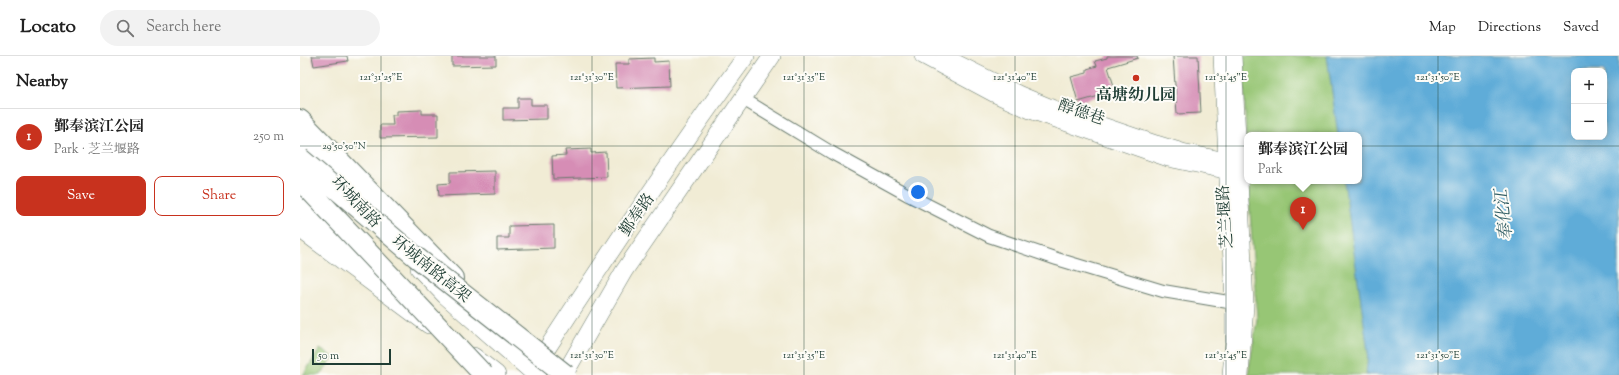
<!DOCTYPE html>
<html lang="en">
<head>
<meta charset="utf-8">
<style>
	:root { --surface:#fff; --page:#f2f2f2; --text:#222; --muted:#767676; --line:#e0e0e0; --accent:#c8321e }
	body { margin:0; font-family:"Sorts Mill Goudy","Noto Serif SC",serif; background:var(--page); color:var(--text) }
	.controls { position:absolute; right:12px; top:12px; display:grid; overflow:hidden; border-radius:8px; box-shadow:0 4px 16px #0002 }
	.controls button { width:36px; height:36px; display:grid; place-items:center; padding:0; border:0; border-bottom:1px solid var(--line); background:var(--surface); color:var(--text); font:20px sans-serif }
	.scale { position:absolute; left:12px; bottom:10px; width:79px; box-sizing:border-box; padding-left:4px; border:2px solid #1f3d34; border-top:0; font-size:11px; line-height:14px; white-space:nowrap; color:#1f3d34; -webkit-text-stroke:3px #fdfcf7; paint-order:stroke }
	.you { position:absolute; left:618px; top:136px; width:14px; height:14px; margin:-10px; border:3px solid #fff; border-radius:50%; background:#1a73e8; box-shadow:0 0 0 6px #1a73e833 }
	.badge { display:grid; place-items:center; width:26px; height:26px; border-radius:50%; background:var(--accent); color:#fff; font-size:13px; font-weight:700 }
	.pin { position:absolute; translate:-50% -33px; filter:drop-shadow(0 1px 2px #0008) }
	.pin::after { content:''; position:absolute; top:21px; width:14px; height:12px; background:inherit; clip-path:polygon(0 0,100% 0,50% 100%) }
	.popup { position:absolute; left:944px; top:76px; width:118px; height:52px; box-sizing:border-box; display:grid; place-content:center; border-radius:8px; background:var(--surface); filter:drop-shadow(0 1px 3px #0005); font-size:13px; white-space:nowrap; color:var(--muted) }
	.popup b { font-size:15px; color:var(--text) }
	.popup::after { content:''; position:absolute; left:50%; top:100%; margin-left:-8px; border:8px solid transparent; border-top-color:var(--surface) }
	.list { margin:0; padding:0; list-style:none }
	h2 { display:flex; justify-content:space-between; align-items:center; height:52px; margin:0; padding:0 16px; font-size:17px }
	h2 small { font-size:13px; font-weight:400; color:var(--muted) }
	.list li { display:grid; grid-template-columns:26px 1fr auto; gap:12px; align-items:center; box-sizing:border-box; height:56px; padding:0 16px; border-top:1px solid var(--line) }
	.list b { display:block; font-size:15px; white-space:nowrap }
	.list p { margin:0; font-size:13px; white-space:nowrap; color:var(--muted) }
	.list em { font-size:13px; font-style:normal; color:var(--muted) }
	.actions { display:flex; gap:8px; padding:12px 16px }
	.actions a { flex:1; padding:9px 0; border:1px solid var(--accent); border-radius:8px; text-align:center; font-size:14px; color:var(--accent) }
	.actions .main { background:var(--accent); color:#fff }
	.icon { flex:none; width:22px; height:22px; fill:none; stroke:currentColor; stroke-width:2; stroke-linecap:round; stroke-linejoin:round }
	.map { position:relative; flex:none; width:1319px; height:319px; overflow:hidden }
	header { display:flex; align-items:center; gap:24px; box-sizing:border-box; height:56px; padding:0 20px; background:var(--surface); border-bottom:1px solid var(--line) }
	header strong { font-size:19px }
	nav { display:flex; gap:22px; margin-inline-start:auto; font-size:14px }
	.search { width:280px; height:36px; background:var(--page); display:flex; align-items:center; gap:10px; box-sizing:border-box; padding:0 14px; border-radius:22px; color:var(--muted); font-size:15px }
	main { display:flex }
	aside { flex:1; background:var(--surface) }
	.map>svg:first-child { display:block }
	.green { fill:#97c674; stroke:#5b8254 }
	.water { fill:#5facd8; stroke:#3f7486; fill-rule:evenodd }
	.building { fill:#d68db5 }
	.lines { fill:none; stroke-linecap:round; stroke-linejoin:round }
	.minor-casing { stroke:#687a6c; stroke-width:14 }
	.tertiary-casing { stroke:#687a6c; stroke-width:16 }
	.secondary-casing { stroke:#687a6c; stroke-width:18 }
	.primary-casing { stroke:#687a6c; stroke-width:20 }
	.trunk-casing { stroke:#687a6c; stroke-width:22 }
	.minor { stroke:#fff; stroke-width:12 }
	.tertiary { stroke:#fff; stroke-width:15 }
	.secondary { stroke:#fff; stroke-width:17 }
	.primary { stroke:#fff; stroke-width:19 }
	.trunk { stroke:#fff; stroke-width:20 }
	.trunk-bridge-casing { stroke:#687a6c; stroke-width:22; stroke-linecap:butt }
	.trunk-bridge { stroke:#fff; stroke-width:20 }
	.ticks { fill:none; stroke:#1f3d34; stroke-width:1; stroke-opacity:0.45 }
	.poi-dot { fill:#c8321e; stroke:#fdfcf7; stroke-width:1.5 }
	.labels { text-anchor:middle; stroke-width:4; stroke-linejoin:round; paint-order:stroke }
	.poi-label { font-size:16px; font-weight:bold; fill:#1f3d34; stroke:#fdfcf7 }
	.street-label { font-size:16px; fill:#1f3d34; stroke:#fdfcf7 }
	.water-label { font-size:17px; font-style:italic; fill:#325e65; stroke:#fdfcf7 }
	.ticks-label { font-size:10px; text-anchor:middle; fill:#1f3d34; stroke:#fdfcf7; stroke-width:4; stroke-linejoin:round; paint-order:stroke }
</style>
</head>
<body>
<header>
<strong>Locato</strong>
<div class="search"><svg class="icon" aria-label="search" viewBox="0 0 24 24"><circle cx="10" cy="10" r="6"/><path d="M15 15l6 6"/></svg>Search here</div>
<nav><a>Map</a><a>Directions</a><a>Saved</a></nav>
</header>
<main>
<aside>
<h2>Nearby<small></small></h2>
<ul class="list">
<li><span class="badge">1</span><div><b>鄞奉滨江公园</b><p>Park · 芝兰堰路</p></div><em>250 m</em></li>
</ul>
<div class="actions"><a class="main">Save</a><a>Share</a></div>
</aside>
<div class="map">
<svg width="1319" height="319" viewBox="0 0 1319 319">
	<rect width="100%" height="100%" fill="#fdfcf7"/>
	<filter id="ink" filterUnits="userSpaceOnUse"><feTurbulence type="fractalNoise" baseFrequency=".025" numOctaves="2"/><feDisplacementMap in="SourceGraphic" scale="8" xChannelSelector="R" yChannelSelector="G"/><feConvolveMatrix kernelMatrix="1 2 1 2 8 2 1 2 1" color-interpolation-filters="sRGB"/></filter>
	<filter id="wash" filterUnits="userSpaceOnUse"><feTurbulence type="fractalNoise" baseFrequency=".012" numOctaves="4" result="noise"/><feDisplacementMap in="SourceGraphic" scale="16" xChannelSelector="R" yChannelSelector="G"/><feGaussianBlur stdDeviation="0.9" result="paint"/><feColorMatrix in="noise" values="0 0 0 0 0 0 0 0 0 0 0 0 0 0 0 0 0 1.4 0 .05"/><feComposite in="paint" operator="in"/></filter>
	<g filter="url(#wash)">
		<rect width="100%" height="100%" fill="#f1ecd5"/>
		<path class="green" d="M943,0H1031L1041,79H947V114Z
			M948,125H1048L1065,239L1070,319H948L957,263Z
			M20,293L33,301L21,319H3Z"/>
		<path class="water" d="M1027,0H1319V319H1066L1068,296L1044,125H1059V79H1038ZM1274,15H1304V81H1274Z"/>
		<g id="blocks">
			<path class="building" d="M12,0H47L48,5L14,10Z
				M152,0H196V9L152,10Z
				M807,0H837L838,2L808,11L815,33L800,36L799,40L778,46L771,21L787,17V13L797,10L795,5L807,2Z
				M873,0H898L901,57L877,58Z
				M354,2V6L369,5L370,30L316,32L315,8H329V3Z
				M218,42H231V49H247V63L203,64V52H218Z
				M122,54V58H138V81L80,82V69H93L92,59H96V55Z
				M291,93V97L306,96L307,121L253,123L252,100L266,99L265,94Z
				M195,115V138L139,140L138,128L150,127V116Z
				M254,169V192L197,194V182H209V170Z"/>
		</g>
	</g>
	<g filter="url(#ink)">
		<use href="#blocks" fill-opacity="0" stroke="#687a6c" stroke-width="1"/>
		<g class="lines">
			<g class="minor-casing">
				<path id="minor" d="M443,43L532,97L610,140L689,180L757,203L863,235L940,248"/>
			</g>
			<g class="tertiary-casing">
				<path id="tertiary" d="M622,0L693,38L730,55L868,103L939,118
					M644,0L720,38L756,53L856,87L882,95L936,106
					M921,0L933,246V286L930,319
					M934,0L946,249L941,319"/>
			</g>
			<g class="secondary-casing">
				<path id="secondary" d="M235,311C303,206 372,101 446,0
					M264,319L324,215L472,0"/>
			</g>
			<g class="primary-casing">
				<path id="primary" d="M0,85L37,124
					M0,172L129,268
					M120,212L146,239L237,319
					M173,301L196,319"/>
			</g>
			<g class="trunk-casing">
				<path id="trunk" d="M0,64L153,222
					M0,150L87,227"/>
			</g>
			<use href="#minor" class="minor"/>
			<use href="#tertiary" class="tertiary"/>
			<use href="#secondary" class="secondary"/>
			<use href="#primary" class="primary"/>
			<use href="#trunk" class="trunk"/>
			<g class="trunk-bridge-casing">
				<path id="trunk-bridge" d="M0,102L116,201L266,319
					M0,124L184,319"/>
			</g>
			<use href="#trunk-bridge" class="trunk-bridge"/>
		</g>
	</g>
	<path class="ticks" d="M81,0V319M292,0V319M504,0V319M715,0V319M926,0V319M1138,0V319M0,90H1319"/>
	<circle class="poi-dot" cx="836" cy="22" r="4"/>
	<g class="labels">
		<g class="poi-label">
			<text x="836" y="44">高塘幼儿园</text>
		</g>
		<g class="street-label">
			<text transform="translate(782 55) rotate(19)" y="6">醇德巷</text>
			<text transform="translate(57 145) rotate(47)" y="6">环城南路</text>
			<text transform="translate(336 158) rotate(-55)" y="6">鄞奉路</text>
			<text transform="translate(924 161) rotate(-94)" y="6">芝兰堰路</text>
			<text transform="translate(132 212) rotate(39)" y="6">环城南路高架</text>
		</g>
		<g class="water-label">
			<text transform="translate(1203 159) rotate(-96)" y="6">奉化江</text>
		</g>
	</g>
	<g class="ticks-label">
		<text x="81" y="24">121°31'25"E</text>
		<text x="292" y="24">121°31'30"E</text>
		<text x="504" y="24">121°31'35"E</text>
		<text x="715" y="24">121°31'40"E</text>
		<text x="926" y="24">121°31'45"E</text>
		<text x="1138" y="24">121°31'50"E</text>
		<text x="44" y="93">29°50'50"N</text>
		<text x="292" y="302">121°31'30"E</text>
		<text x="504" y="302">121°31'35"E</text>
		<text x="715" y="302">121°31'40"E</text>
		<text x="926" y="302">121°31'45"E</text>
		<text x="1138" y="302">121°31'50"E</text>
	</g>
</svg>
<div class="controls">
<button>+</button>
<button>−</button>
</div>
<div class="scale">50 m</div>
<div class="you"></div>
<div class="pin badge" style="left:1003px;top:174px">1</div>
<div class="popup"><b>鄞奉滨江公园</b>Park</div>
</div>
</main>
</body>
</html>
